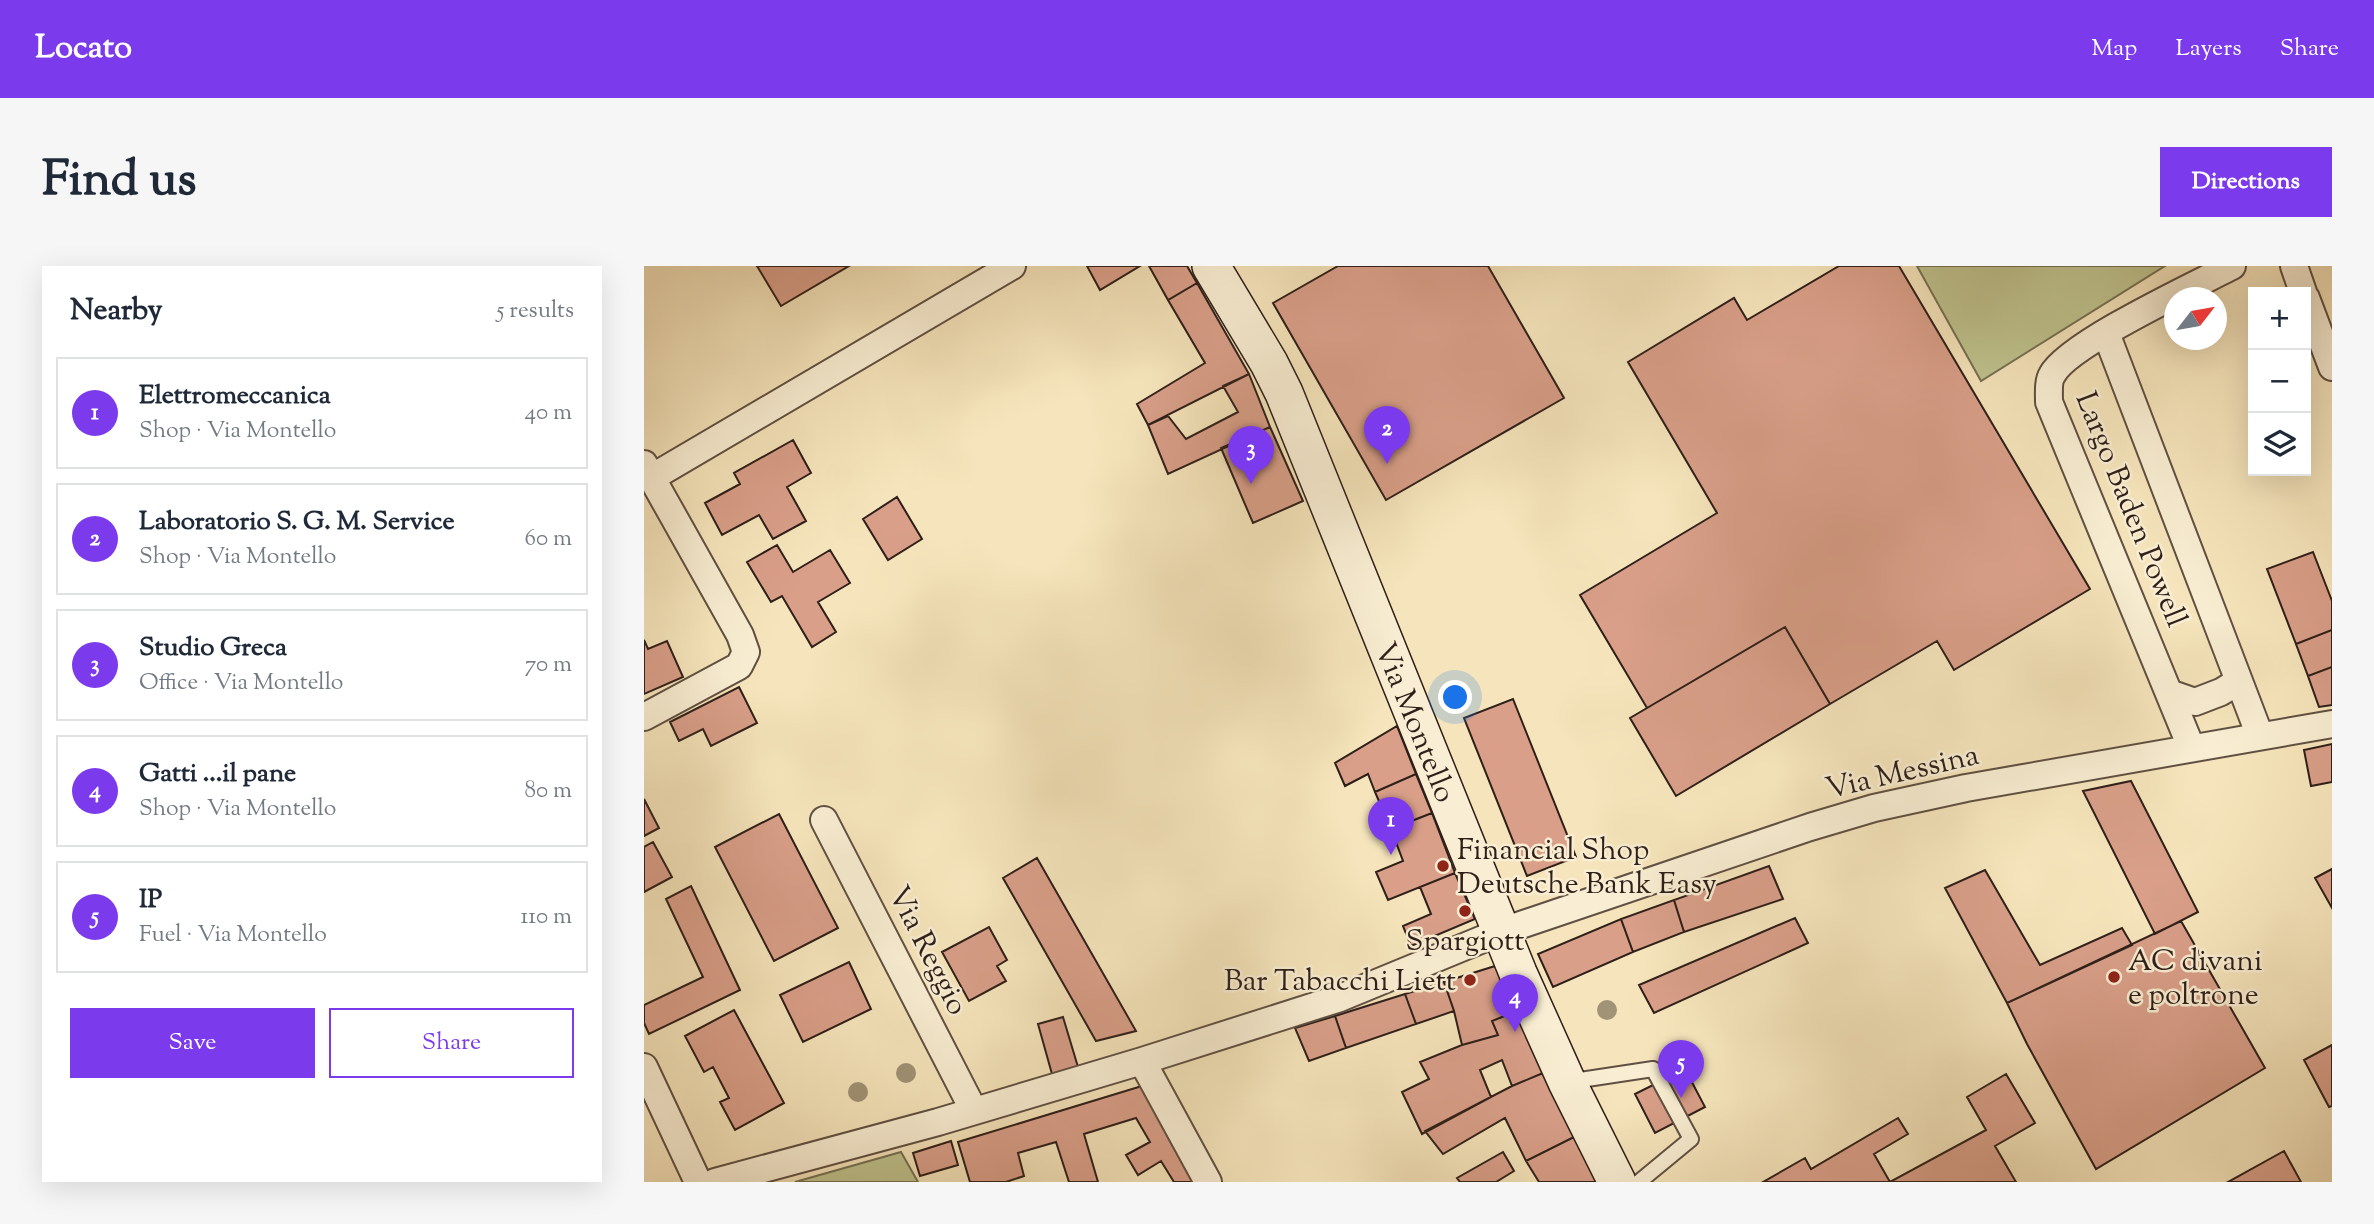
<!DOCTYPE html>
<html lang="en">
<head>
<meta charset="utf-8">
<style>
	:root { --surface:#fff; --page:#f6f6f7; --text:#1f2937; --muted:#747a83; --line:#e0e1e3; --accent:#7c3aed }
	body { margin:0; font-family:"Sorts Mill Goudy",serif; background:var(--page); color:var(--text) }
	.controls { position:absolute; right:21px; top:21px; display:grid; overflow:hidden; border-radius:0px; box-shadow:0 7px 28px #0002 }
	.controls button { width:63px; height:63px; display:grid; place-items:center; padding:0; border:0; border-bottom:2px solid var(--line); background:var(--surface); color:var(--text); font:35px sans-serif }
	.compass { position:absolute; left:1520px; top:21px; width:63px; height:63px; border-radius:50%; background:var(--surface); box-shadow:0 7px 28px #0002; rotate:59deg }
	.you { position:absolute; left:812px; top:432px; width:24px; height:24px; margin:-18px; border:5px solid #fff; border-radius:50%; background:#1a73e8; box-shadow:0 0 0 10px #1a73e833 }
	.badge { display:grid; place-items:center; width:46px; height:46px; border-radius:50%; background:var(--accent); color:#fff; font-size:23px; font-weight:700 }
	.pin { position:absolute; translate:-50% -58px; filter:drop-shadow(0 2px 4px #0008) }
	.pin::after { content:''; position:absolute; top:37px; width:24px; height:21px; background:inherit; clip-path:polygon(0 0,100% 0,50% 100%) }
	.list { margin:0; padding:0; list-style:none }
	h2 { display:flex; justify-content:space-between; align-items:center; height:91px; margin:0; padding:0 28px; font-size:30px }
	h2 small { font-size:23px; font-weight:400; color:var(--muted) }
	.list li { display:grid; grid-template-columns:46px 1fr auto; gap:21px; align-items:center; box-sizing:border-box; height:112px; margin:0 14px 14px; padding:0 14px; border:2px solid var(--line); border-radius:0px }
	.list b { display:block; font-size:26px; white-space:nowrap }
	.list p { margin:0; font-size:23px; white-space:nowrap; color:var(--muted) }
	.list em { font-size:23px; font-style:normal; color:var(--muted) }
	.actions { display:flex; gap:14px; padding:21px 28px }
	.actions a { flex:1; padding:16px 0; border:2px solid var(--accent); border-radius:0px; text-align:center; font-size:24px; color:var(--accent) }
	.actions .main { background:var(--accent); color:#fff }
	.icon { flex:none; width:38px; height:38px; fill:none; stroke:currentColor; stroke-width:2; stroke-linecap:round; stroke-linejoin:round }
	.map { position:relative; flex:none; width:1688px; height:916px; overflow:hidden; border-radius:0px }
	header { display:flex; align-items:center; gap:42px; box-sizing:border-box; height:98px; padding:0 35px; background:var(--accent); color:#fff }
	header strong { font-size:33px }
	nav { display:flex; gap:38px; margin-inline-start:auto; font-size:24px }
	.intro { display:flex; align-items:center; justify-content:space-between; box-sizing:border-box; height:168px; padding:0 42px }
	h1 { margin:0; font-size:49px }
	.button { padding:18px 32px; border-radius:0px; background:var(--accent); color:#fff; font-size:24px; font-weight:700 }
	main { display:flex; gap:42px; padding:0 42px }
	aside { flex:1; background:var(--surface); border-radius:0px; box-shadow:0 7px 28px #0002 }
	.map>svg:first-child { display:block }
	.green { fill:#bfc38e; stroke:#767154; stroke-width:2 }
	.building { fill:#d99f89; stroke:#2e1f19; stroke-width:2 }
	.lines { fill:none; stroke-linecap:round; stroke-linejoin:round }
	.lane-casing { stroke:#605042; stroke-width:18 }
	.street-casing { stroke:#605042; stroke-width:30 }
	.secondary-casing { stroke:#2e1f19; stroke-width:40 }
	.lane { stroke:#f9eed3; stroke-width:14 }
	.street { stroke:#f9eed3; stroke-width:26 }
	.secondary { stroke:#f9eed3; stroke-width:37 }
	.tree { fill:#a09376 }
	.poi-dot { fill:#8f2418; stroke:#f9eed3; stroke-width:2.5 }
	.labels { text-anchor:middle; stroke-width:5; stroke-linejoin:round; paint-order:stroke }
	.street-label { font-size:30px; fill:#2e1f19; stroke:#f9eed3 }
	.poi-label { font-size:30px; fill:#2e1f19; stroke:#f9eed3; text-anchor:start }
</style>
</head>
<body>
<header>
<strong>Locato</strong>
<nav><a>Map</a><a>Layers</a><a>Share</a></nav>
</header>
<div class="intro"><h1>Find us</h1><a class="button">Directions</a></div>
<main>
<aside>
<h2>Nearby<small>5 results</small></h2>
<ul class="list">
<li><span class="badge">1</span><div><b>Elettromeccanica</b><p>Shop · Via Montello</p></div><em>40 m</em></li>
<li><span class="badge">2</span><div><b>Laboratorio S. G. M. Service</b><p>Shop · Via Montello</p></div><em>60 m</em></li>
<li><span class="badge">3</span><div><b>Studio Greca</b><p>Office · Via Montello</p></div><em>70 m</em></li>
<li><span class="badge">4</span><div><b>Gatti ...il pane</b><p>Shop · Via Montello</p></div><em>80 m</em></li>
<li><span class="badge">5</span><div><b>IP</b><p>Fuel · Via Montello</p></div><em>110 m</em></li>
</ul>
<div class="actions"><a class="main">Save</a><a>Share</a></div>
</aside>
<div class="map">
<svg width="1688" height="916" viewBox="0 0 1688 916">
	<rect width="100%" height="100%" fill="#f6e5bc"/>
	<filter id="stains"><feTurbulence type="fractalNoise" baseFrequency=".00286" numOctaves="4"/><feColorMatrix values="0 0 0 0 .2 0 0 0 0 .09 0 0 0 0 .02 0 0 0 .5 -.17"/></filter>
	<radialGradient id="worn" r=".72"><stop offset=".6" stop-color="#630" stop-opacity="0"/><stop offset="1" stop-color="#630" stop-opacity=".3"/></radialGradient>
	<path class="green" d="M1273,0H1521L1337,115Z
		M257,886L274,916H151Z"/>
	<path class="building" d="M113,0H205L137,40Z
		M443,0H496L456,24Z
		M505,0H543L553,17L524,34Z
		M694,0H844L920,132L742,234L629,37Z
		M1195,0H1255L1446,323L1310,404L1293,375L1186,438L1141,361L1003,442L936,329L1073,247L984,96L1090,32L1103,54Z
		M553,17L605,108L504,159L493,138L561,97L524,34Z
		M605,108L626,161L524,208L504,159L524,150L542,173L594,146L579,120Z
		M626,161L659,235L609,257L577,182Z
		M149,174L167,207L143,221L162,255L129,273L115,249L78,269L61,237L96,218L90,207Z
		M253,231L278,273L244,294L219,253Z
		M133,279L149,306L186,284L206,317L174,336L192,366L168,381L138,330L127,336L103,296Z
		M1669,286L1688,335V364L1652,378L1623,303Z
		M1141,361L1186,438L1032,530L986,452Z
		M1688,364V401L1664,410L1652,378Z
		M0,374L4,383L23,375L39,411L0,428Z
		M1688,401V439L1675,441L1664,410Z
		M95,421L113,457L67,480L59,463L35,475L26,456Z
		M869,433L932,591L883,610L820,452Z
		M753,460L772,508L731,526L724,508L701,520L691,497Z
		M1688,478V516L1667,520L1660,484Z
		M772,508L788,547L747,563L731,526Z
		M1487,515L1554,646L1511,668L1439,525Z
		M0,533L15,562L0,570Z
		M788,547L811,607L744,634L732,606L759,595L747,563Z
		M135,548L194,662L130,695L71,581Z
		M9,576L28,611L0,626V581Z
		M393,592L492,765L452,775L359,612Z
		M1125,600L1139,633L1040,666L1030,634Z
		M1688,603V642L1671,612Z
		M1341,604L1396,699L1478,662L1488,679L1363,737L1301,622Z
		M811,607L831,653L767,680L759,660L787,648L776,621Z
		M47,620L96,724L5,768L0,757V739L59,711L22,633Z
		M1030,634L1040,666L989,686L977,653Z
		M1151,652L1164,677L1010,747L995,719Z
		M977,653L989,686L909,721L894,688Z
		M1537,655L1621,802L1452,903L1383,778L1363,737Z
		M345,661L363,694L353,700L362,715L325,735L298,686Z
		M205,696L227,743L159,776L136,729Z
		M851,700L873,745L848,755L854,769L818,779L810,745L800,716Z
		M800,716L810,745L772,758L761,728Z
		M761,728L772,758L702,782L691,750Z
		M90,744L140,837L91,864L76,836L85,832L69,801L60,806L41,770Z
		M873,745L899,807L868,820L858,794L836,804L847,831L778,868L758,826L785,813L776,796L818,779L854,769L848,755Z
		M691,750L702,782L665,795L651,762Z
		M419,751L434,801L408,808L394,758Z
		M1688,779V840L1685,841L1660,794Z
		M1041,803L1061,841L1011,867L991,828Z
		M899,807L932,870L882,895L861,852L799,888L781,865L868,820Z
		M1362,808L1391,857L1351,880L1372,916H1246L1342,864L1323,831Z
		M498,820L557,916H530L517,895L494,909L482,889L506,876L492,852L440,868L454,916H425L412,876L374,887L380,910L362,916H326L314,876Z
		M1254,852L1264,868L1230,888L1246,916H1119L1161,892L1167,903Z
		M932,870L954,913L950,916H895L882,895Z
		M307,875L314,899L276,910L269,887Z
		M1640,885L1657,916H1584Z
		M859,886L870,905L852,916H816L813,912Z"/>
	<g class="lines">
		<g class="lane-casing">
			<path id="lane" d="M923,816L1009,803L1047,873L995,916"/>
		</g>
		<g class="street-casing">
			<path id="street" d="M1650,0L1659,26
				M1662,32L1688,101
				M1462,67L1616,470
				M0,198L96,369L102,386L95,400L0,451
				M7,212L368,0
				M1525,427L1551,436L1577,426L1595,415
				M1547,481L1405,136C1405,128 1404,115 1408,109C1424,78 1552,19 1588,0
				M180,554L330,845
				M498,795L564,916
				M0,801L54,916
				M71,916L294,856L498,795L696,732L856,666L1166,561L1230,542L1322,522L1688,458"/>
		</g>
		<g class="secondary-casing">
			<path id="secondary" d="M567,0L625,97L640,127L874,707L923,816L973,916"/>
		</g>
		<use href="#lane" class="lane"/>
		<use href="#street" class="street"/>
		<use href="#secondary" class="secondary"/>
	</g>
	<g class="tree">
		<circle cx="963" cy="744" r="10"/>
		<circle cx="262" cy="807" r="10"/>
		<circle cx="214" cy="826" r="10"/>
	</g>
	<g class="poi-dot">
		<circle cx="799" cy="600" r="7"/>
		<circle cx="821" cy="645" r="7"/>
		<circle cx="1470" cy="711" r="7"/>
		<circle cx="826" cy="714" r="7"/>
	</g>
	<g class="labels">
		<g class="street-label">
			<text transform="translate(1488 243) rotate(68)" y="10">Largo Baden Powell</text>
			<text transform="translate(772 456) rotate(68)" y="10">Via Montello</text>
			<text transform="translate(1258 505) rotate(-13)" y="10">Via Messina</text>
			<text transform="translate(285 684) rotate(63)" y="10">Via Reggio</text>
		</g>
		<g class="poi-label">
			<text x="813" y="593">Financial Shop<tspan x="813" dy="34">Deutsche Bank Easy</tspan></text>
			<text x="821" y="684" text-anchor="middle">Spargiott</text>
			<text x="1484" y="704">AC divani<tspan x="1484" dy="34">e poltrone</tspan></text>
			<text x="812" y="724" text-anchor="end">Bar Tabacchi Liett</text>
		</g>
	</g>
	<rect width="100%" height="100%" filter="url(#stains)"/>
	<rect width="100%" height="100%" fill="url(#worn)"/>
</svg>
<div class="controls">
<button>+</button>
<button>−</button>
<button><svg class="icon" aria-label="layers" viewBox="0 0 24 24"><path d="M12 4l9 5-9 5-9-5zM3 14l9 5 9-5"/></svg></button>
</div>
<svg class="compass" viewBox="-18 -18 36 36"><path d="M0-13l5 13h-10z" fill="#e53935"/><path d="M0 13l5-13h-10z" fill="#747a83"/></svg>
<div class="you"></div>
<div class="pin badge" style="left:747px;top:589px">1</div>
<div class="pin badge" style="left:743px;top:198px">2</div>
<div class="pin badge" style="left:607px;top:218px">3</div>
<div class="pin badge" style="left:871px;top:766px">4</div>
<div class="pin badge" style="left:1037px;top:832px">5</div>
</div>
</main>
</body>
</html>
